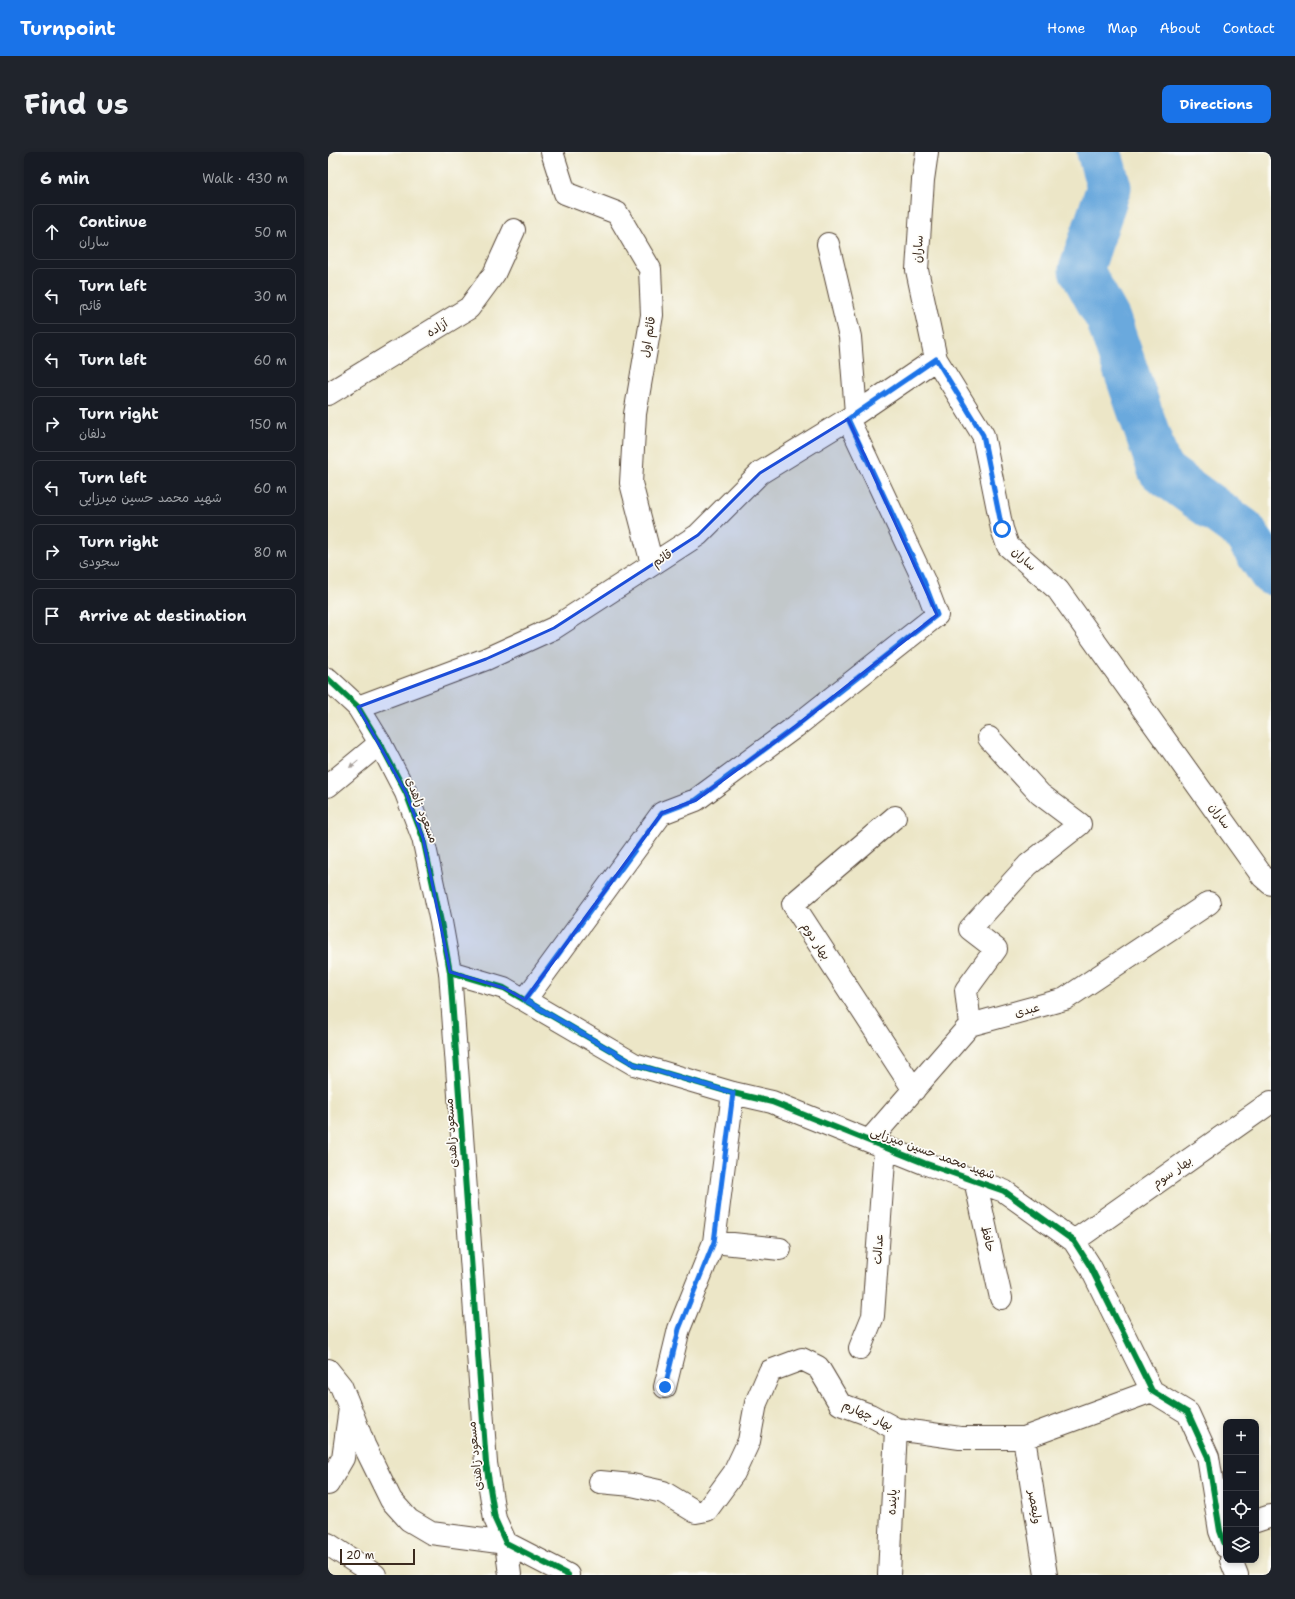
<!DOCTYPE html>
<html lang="en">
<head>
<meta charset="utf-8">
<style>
	:root { --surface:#171b24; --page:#20242c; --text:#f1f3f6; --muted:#9ea1a6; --line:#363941; --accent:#1a73e8 }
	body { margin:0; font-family:"Shantell Sans","Playpen Sans Arabic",sans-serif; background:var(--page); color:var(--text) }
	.controls { position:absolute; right:12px; bottom:12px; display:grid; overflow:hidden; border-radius:8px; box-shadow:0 2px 6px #0003 }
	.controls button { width:36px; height:36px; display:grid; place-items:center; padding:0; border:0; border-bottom:1px solid var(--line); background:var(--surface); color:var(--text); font:20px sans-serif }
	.scale { position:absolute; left:12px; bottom:10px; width:75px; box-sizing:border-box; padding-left:4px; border:2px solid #3b2a1e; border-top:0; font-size:11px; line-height:14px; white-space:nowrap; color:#3b2a1e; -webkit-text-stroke:3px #fdfcf7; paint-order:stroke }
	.stop { position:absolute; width:12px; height:12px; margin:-9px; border:3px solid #1a73e8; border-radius:50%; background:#fff }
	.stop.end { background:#1a73e8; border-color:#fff; box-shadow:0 1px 4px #0008 }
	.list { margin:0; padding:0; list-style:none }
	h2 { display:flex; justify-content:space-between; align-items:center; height:52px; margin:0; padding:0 16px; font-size:17px }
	h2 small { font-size:13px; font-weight:400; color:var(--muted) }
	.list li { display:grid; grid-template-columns:26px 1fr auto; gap:12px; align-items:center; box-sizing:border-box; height:56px; margin:0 8px 8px; padding:0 8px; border:1px solid var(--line); border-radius:8px }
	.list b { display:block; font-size:15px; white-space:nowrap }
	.list p { margin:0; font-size:13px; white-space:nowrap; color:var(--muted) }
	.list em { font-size:13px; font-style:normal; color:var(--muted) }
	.icon { flex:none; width:22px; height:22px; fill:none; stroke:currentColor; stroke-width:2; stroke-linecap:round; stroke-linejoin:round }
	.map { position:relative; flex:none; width:943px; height:1423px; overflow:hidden; border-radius:8px }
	header { display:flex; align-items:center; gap:24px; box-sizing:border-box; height:56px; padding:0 20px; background:var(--accent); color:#fff }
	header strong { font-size:19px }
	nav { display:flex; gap:22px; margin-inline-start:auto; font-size:14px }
	.intro { display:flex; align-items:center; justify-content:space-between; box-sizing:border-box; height:96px; padding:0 24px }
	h1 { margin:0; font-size:28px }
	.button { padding:10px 18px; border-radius:8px; background:var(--accent); color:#fff; font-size:14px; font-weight:700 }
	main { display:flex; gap:24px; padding:0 24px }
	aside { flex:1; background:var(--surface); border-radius:8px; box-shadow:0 2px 6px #0003 }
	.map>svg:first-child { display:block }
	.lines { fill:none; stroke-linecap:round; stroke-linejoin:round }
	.river { stroke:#6aa9dd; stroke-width:45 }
	.minor-casing { stroke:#564637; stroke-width:24 }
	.tertiary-casing { stroke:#564637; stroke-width:24 }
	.minor { stroke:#fff; stroke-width:22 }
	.tertiary { stroke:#fff; stroke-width:22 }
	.cycleway-casing { stroke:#fdfcf7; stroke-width:8 }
	.cycleway { stroke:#00873e; stroke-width:6 }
	.oneway { fill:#a79f9a }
	.route { stroke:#1a73e8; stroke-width:5 }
	.marked { fill:#1d4ed8; fill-opacity:0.2; stroke:#1d4ed8; stroke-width:3; stroke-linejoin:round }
	.labels { text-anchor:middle; stroke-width:3.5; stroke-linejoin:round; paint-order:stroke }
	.street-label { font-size:12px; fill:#3b2a1e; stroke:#fdfcf7 }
</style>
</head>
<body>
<header>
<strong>Turnpoint</strong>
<nav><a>Home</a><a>Map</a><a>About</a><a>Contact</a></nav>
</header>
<div class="intro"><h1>Find us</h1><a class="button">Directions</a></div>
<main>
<aside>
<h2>6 min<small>Walk · 430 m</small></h2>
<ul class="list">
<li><svg class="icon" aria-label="ahead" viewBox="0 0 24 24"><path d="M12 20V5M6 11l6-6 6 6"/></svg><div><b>Continue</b><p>ساران</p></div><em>50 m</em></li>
<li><svg class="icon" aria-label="left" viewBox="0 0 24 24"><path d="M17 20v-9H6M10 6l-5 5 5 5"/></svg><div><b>Turn left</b><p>قائم</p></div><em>30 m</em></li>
<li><svg class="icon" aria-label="left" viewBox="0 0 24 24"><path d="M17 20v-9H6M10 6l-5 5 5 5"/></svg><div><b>Turn left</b></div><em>60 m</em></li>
<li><svg class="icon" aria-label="right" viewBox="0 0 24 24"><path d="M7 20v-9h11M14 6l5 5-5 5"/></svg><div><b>Turn right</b><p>دلفان</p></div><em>150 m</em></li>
<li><svg class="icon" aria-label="left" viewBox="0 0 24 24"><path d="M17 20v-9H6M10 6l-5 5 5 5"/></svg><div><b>Turn left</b><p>شهید محمد حسین میرزایی</p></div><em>60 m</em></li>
<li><svg class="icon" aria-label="right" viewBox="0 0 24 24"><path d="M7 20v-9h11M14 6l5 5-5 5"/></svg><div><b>Turn right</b><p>سجودی</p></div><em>80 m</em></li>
<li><svg class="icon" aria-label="arrive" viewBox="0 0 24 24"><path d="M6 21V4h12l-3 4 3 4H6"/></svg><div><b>Arrive at destination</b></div></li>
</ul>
</aside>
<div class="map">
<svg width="943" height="1423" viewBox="0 0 943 1423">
	<rect width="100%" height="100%" fill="#fdfcf7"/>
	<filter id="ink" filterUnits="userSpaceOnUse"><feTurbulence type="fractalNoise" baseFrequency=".025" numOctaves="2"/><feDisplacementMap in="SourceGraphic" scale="8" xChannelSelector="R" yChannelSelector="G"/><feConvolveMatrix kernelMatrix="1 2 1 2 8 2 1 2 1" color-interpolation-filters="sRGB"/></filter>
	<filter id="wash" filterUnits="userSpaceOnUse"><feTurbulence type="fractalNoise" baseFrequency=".012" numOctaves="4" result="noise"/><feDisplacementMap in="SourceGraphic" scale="16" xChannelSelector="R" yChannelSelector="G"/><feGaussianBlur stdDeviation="0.9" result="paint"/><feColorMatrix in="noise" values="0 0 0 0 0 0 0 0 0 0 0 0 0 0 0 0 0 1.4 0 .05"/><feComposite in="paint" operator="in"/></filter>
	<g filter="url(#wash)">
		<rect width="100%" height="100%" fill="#ece6c7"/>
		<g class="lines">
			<path class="river" d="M771,0L781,35L753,118L780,167L832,318L915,378L943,421"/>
		</g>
	</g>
	<g filter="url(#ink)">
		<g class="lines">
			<g class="minor-casing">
				<path id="minor" d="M224,0L237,41L289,61L322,117L324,163L307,262L303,331L324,412
					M599,0L595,28L589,118L608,207L655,283L674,377L680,394L730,438L935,725L943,732
					M500,92L522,185L528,261
					M0,242L141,156L166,122L186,78
					M30,555L158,507L226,476L370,383L432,321L520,267L608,207
					M0,634L52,591
					M567,665L465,752L586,938
					M122,820L176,836L306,912L405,941L444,950L596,1011L676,1039L746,1089L762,1114L824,1239L860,1261L880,1305L892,1379L898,1395
					M197,848L334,661L368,648L467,575L609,463L596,429L520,267
					M642,873L638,838L668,797L642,777L700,713L752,672L712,642L661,586
					M541,989L642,873L737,847L881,751
					M647,1028L673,1146
					M746,1089L943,950
					M386,1090L452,1097
					M532,1196L545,1164L557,995
					M337,1235L351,1177L386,1090L405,941
					M696,1286L718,1423
					M272,1330L304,1333L335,1340L368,1360L379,1358L406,1321L421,1289L428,1251L442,1219L474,1207L490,1215L512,1252L542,1263L568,1277L632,1286H696L824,1239
					M928,1369L943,1364
					M178,1391L182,1423
					M0,1392L47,1423
					M903,1408L909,1423
					M561,1423L568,1277"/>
			</g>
			<g class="tertiary-casing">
				<path id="tertiary" d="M0,527L30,555L52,591L78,641L95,686L113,770L122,820L158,1311L167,1367L178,1391L240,1423
					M0,1218L13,1234L22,1256L15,1306L0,1332
					M22,1256L36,1293L63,1348L81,1368L103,1381L178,1391"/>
			</g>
			<use href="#minor" class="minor"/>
			<use href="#tertiary" class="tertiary"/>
			<g class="cycleway-casing">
				<path id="cycleway" d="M0,527L30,555L52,591L78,641L95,686L113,770L122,820L158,1311L167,1367L178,1391L240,1423
					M122,820L176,836L306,912L405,941L444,950L596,1011L676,1039L746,1089L762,1114L824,1239L860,1261L880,1305L892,1379L898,1395"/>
			</g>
			<use href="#cycleway" class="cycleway"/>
		</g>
		<defs><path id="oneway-solid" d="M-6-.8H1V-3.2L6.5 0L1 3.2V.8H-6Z"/></defs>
		<use class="oneway" href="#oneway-solid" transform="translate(26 612) rotate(141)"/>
	</g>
	<g class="lines" filter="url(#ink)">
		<path class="route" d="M337,1235L351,1177L386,1090L405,941L306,912L197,848L334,661L368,648L467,575L609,463L596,429L520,267L608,207L655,283L674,377"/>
	</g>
	<path class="marked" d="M520,267L609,463L467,575L368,648L334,661L197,848L176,836L122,820L95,686L78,641L30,555L158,507L226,476L370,383L432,321Z"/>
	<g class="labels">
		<g class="street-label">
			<text transform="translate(590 97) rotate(-86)" y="4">ساران</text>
			<text transform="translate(109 176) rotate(-32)" y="4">آزاده</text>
			<text transform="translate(320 185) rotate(-81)" y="4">قائم اول</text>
			<text transform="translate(334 406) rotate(-32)" y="4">قائم</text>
			<text transform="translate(696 407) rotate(42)" y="4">ساران</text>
			<text transform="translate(94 658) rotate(69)" y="4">مسعود زاهدی</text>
			<text transform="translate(892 664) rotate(54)" y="4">ساران</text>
			<text transform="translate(488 789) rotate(57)" y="4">بهار دوم</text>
			<text transform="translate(699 858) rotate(-15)" y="4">عبدی</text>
			<text transform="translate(123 981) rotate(-94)" y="4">مسعود زاهدی</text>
			<text transform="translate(605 1001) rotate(20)" y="4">شهید محمد حسین میرزایی</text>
			<text transform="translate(844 1020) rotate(-35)" y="4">بهار سوم</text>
			<text transform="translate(660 1087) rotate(77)" y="4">حافظ</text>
			<text transform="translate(550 1097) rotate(-86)" y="4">عدالت</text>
			<text transform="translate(540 1263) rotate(25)" y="4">بهار چهارم</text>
			<text transform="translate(147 1304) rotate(-96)" y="4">مسعود زاهدی</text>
			<text transform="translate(564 1350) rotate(-87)" y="4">پاینده</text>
			<text transform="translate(707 1355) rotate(81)" y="4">ولیعصر</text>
		</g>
	</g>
</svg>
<div class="controls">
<button>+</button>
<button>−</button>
<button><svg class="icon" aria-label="locate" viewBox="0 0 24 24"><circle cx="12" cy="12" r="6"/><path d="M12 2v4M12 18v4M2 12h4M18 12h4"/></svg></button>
<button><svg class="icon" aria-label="layers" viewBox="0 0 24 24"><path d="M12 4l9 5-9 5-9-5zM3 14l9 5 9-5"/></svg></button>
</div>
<div class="scale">20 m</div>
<div class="stop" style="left:674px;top:377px"></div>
<div class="stop end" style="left:337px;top:1235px"></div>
</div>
</main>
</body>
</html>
